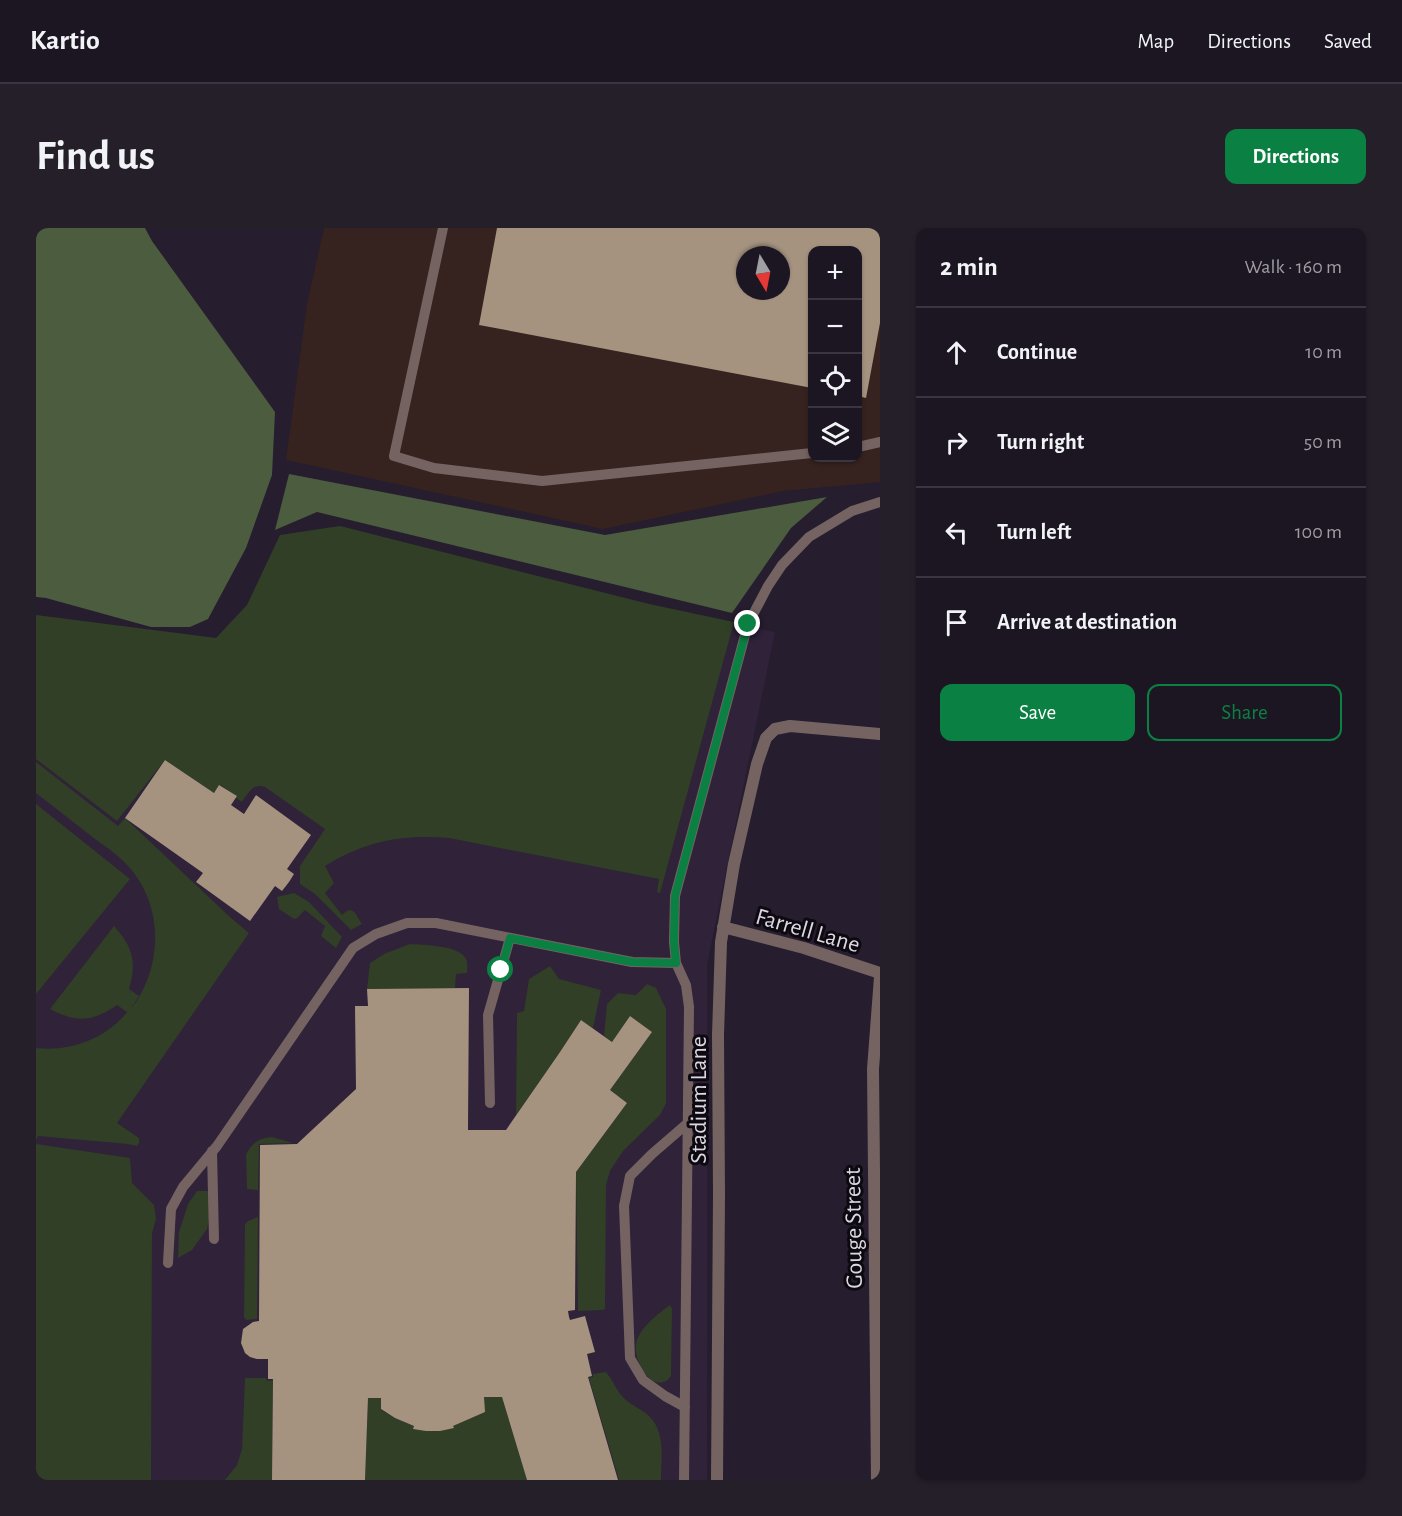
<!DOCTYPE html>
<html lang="en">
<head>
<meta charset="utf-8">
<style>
	:root { --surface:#1c1622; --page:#251f2a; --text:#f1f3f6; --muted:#a09fa5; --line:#3a3540; --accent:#0b8043 }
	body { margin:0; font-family:"Alegreya Sans",sans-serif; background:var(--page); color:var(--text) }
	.controls { position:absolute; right:18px; top:18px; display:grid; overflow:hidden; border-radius:12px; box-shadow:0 2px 4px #0004 }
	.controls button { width:54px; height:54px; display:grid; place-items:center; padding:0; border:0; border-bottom:2px solid var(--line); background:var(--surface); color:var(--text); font:30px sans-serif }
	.compass { position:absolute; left:700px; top:18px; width:54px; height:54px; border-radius:50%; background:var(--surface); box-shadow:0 2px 4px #0004; rotate:170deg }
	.stop { position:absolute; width:18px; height:18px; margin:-14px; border:4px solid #0b8043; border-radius:50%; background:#fff }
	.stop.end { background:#0b8043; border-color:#fff; box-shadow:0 2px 6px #0008 }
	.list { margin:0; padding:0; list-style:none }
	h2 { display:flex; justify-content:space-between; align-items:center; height:78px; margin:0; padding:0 24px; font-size:26px }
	h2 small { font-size:20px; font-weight:400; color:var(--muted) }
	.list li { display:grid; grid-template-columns:39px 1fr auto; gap:18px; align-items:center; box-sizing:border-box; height:90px; padding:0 24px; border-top:2px solid var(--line) }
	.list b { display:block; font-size:22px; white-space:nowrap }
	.list em { font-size:20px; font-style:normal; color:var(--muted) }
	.actions { display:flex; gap:12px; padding:18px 24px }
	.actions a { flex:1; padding:14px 0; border:2px solid var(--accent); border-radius:12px; text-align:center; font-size:21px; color:var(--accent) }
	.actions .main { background:var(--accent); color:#fff }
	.icon { flex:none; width:33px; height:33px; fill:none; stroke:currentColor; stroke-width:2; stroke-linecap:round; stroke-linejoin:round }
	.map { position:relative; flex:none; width:844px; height:1252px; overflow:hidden; border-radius:12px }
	header { display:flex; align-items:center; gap:36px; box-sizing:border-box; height:84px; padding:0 30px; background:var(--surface); border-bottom:2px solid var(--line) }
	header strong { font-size:28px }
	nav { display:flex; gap:33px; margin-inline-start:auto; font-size:21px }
	.intro { display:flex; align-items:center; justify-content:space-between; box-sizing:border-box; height:144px; padding:0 36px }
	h1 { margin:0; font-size:42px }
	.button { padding:15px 27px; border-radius:12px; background:var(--accent); color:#fff; font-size:21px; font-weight:700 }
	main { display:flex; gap:36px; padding:0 36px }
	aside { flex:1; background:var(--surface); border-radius:12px; box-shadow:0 2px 4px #0004 }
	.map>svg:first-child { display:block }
	.industrial { fill:#36231f; fill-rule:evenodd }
	.built { fill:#2f2239 }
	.green { fill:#303f25 }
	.forest { fill:#4b5c3f }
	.building { fill:#a59380; fill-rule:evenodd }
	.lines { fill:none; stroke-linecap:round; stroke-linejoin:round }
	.service { stroke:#756362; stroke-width:10 }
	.minor { stroke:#756362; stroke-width:12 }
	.route { stroke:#0b8043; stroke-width:8 }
	.labels { text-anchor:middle; stroke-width:6; stroke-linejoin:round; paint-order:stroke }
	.street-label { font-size:24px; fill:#ddd7e2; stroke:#0d0910 }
</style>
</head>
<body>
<header>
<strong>Kartio</strong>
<nav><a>Map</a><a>Directions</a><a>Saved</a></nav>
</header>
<div class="intro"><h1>Find us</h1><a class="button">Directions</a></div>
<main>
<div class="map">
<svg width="844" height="1252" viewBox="0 0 844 1252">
	<rect width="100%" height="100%" fill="#261d2e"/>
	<path class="industrial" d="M288,0H844V254L747,263L567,301L250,232L271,76ZM776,22H822V230H776ZM709,27H745V63H709Z"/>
	<path class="built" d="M304,298L613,376L739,404L671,737V1252H0V387L180,410L211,377L244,307Z"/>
	<path class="green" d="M304,298L613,376L698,394L624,665L621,664L623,651L413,610C366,606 329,613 289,638L298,655L289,665L306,687C318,676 319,686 326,696L315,702L279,666L264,656V638L289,601L229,559C217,555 213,564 206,574L200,570L201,568L184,557L178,565L129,532L81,593L0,531V387L180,410L211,377L244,307Z
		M0,534L82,598L89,590L195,690L213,705L81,895L103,910V915L101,918L92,916L2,908L0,913V820C33,824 70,811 91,784L81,777C57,794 40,795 14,781L78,698C97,719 101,734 93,761L103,768L94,782C127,741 129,677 91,637C82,627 70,619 59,611C39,596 20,580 0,565Z
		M0,576L94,651L0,766Z
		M258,665L273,674L306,709L300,720L285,708L289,698L269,682L261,690L258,691L243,681L241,669Z
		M374,716C387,717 424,717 430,731C432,734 431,741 431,745L420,746L419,760L331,761L334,735L348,726Z
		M514,738L523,751L565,762L557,800L545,792L524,824L480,887L481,785L488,783L493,751Z
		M611,756L620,760L630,781V875L624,887L587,923L574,943L570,957L569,1081L566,1082L542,1083L540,944L591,875L574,862L616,804L594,788L576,814L568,808L571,776L582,765L600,767Z
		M236,909L257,915L223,916L222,962L211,961L210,927C215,915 223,910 236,909Z
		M0,916L94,930L96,955L118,977L120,991L116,1005L115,1252H0Z
		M161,963H171L175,967L174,986L171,1001L156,1022L142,1030L143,1004L152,976Z
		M222,989L221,1091L210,1092L208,1089L209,996L212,993Z
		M634,1077L636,1081L635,1148C619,1170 594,1132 601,1112C606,1098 623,1085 634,1077Z
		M570,1144C577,1152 581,1164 589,1171C596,1178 606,1181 613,1188C630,1204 625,1231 625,1252H583L553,1150L557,1149V1146Z
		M209,1150H230V1152L235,1153L237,1151L236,1252H189L201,1237L206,1221Z
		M448,1169H466L491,1252H329L332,1170H345V1182L359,1190L378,1198L377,1201C391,1203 403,1203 417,1200V1198L448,1184Z"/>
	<path class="forest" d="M0,0H109L116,13L239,184L236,247L210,320L172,391L154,399H115L10,370L0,369Z
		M253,246L569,307L791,269L755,300L696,385L281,284L239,302Z"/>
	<path class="building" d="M461,0H844V95L830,170L822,168V22H776V160L443,97ZM709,27H745V63H709Z
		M129,532L178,565L183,557L201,568L195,577L208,586L220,567L275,607L251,641L258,646L253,654L246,663L239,658L214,693L160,654L167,645L89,590Z
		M433,760L432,902H470L524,824L545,792L576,814L594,788L616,804L574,862L591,875L540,944L539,1082L532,1083L533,1089L534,1092L549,1088L559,1124L551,1126L556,1148L552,1149L582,1252H491L466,1169H448L449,1184L417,1198L418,1200L404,1203H390L377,1201L378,1198L359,1190L345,1181V1170H332L329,1252H236L237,1151H232V1131H221L214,1129L209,1125L205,1115L207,1101L217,1094L223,1093L224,917L261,916L320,861L319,778H332L331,761Z"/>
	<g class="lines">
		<path class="service" d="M407,0L358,228L398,240L506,253L776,225
			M822,219L844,214
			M454,875L452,787L474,710
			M176,923L178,1011
			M132,1035L135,981L147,959L181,918L317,720L340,706L371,695H400L596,734L640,735
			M649,1179L629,1168L607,1152L594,1130L588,978L594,948L616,926L653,894
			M648,1252L653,779L650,757L640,735L638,714L639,668L712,396L732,358L746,337L773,309L816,283L844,274"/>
		<path class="minor" d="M687,699L768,720L844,745
			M681,1252L683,966L682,807L685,714L698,636L721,536L730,510L739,501L754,498L844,506
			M841,1252L837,841L844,749"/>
	</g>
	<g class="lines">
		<path class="route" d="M465,742L474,710L596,734L640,735L638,714L639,668L712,396"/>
	</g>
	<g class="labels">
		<g class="street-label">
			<text transform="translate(772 702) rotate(16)" y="8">Farrell Lane</text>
			<text transform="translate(662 872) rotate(-90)" y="8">Stadium Lane</text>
			<text transform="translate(817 1000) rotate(-91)" y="8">Gouge Street</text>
		</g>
	</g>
</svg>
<div class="controls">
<button>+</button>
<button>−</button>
<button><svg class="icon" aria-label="locate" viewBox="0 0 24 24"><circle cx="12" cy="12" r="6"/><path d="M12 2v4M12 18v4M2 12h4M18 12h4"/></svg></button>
<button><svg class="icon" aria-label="layers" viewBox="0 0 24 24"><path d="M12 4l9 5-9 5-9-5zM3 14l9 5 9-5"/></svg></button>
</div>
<svg class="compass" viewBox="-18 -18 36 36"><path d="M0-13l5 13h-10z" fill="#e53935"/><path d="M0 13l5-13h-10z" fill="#a09fa5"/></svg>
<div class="stop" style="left:465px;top:742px"></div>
<div class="stop end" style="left:712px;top:396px"></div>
</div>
<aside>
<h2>2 min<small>Walk · 160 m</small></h2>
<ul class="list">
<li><svg class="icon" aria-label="ahead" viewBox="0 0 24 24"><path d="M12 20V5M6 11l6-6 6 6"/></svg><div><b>Continue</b></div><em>10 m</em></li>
<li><svg class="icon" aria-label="right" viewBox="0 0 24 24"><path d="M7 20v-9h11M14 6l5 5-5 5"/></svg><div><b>Turn right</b></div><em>50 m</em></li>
<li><svg class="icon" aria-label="left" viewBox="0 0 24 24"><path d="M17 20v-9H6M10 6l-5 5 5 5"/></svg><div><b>Turn left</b></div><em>100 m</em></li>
<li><svg class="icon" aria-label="arrive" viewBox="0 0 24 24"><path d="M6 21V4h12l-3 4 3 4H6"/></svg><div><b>Arrive at destination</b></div></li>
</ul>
<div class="actions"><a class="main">Save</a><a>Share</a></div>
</aside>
</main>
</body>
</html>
